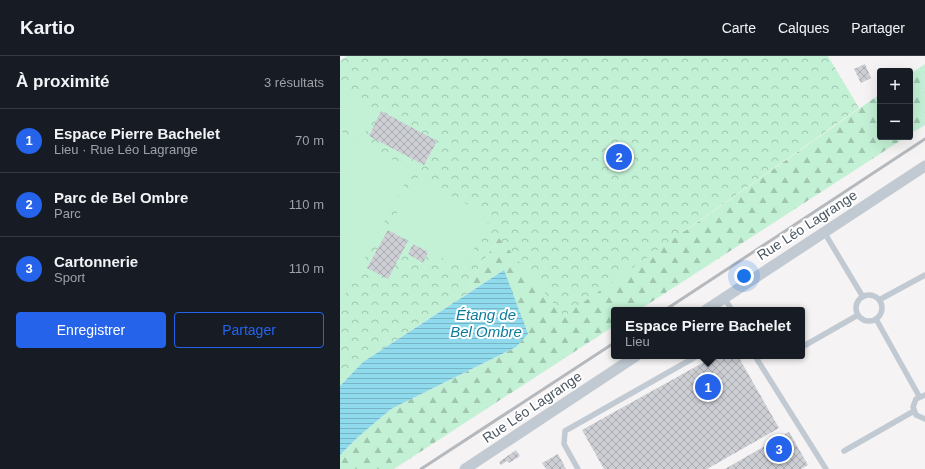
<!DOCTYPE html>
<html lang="fr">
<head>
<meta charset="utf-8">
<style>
	:root { --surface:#171b24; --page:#242831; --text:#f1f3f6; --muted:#9ea1a6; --line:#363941; --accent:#2563eb }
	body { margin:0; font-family:Helvetica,sans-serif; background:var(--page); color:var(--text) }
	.controls { position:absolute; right:12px; top:12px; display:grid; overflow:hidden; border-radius:4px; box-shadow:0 4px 16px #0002 }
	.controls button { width:36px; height:36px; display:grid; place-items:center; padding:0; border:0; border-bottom:1px solid var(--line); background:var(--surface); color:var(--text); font:20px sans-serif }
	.you { position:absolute; left:404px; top:220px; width:14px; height:14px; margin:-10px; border:3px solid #fff; border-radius:50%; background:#1a73e8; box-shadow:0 0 0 6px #1a73e833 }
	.badge { display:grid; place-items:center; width:26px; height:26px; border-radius:50%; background:var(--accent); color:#fff; font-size:13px; font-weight:700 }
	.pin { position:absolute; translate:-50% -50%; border:2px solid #fff; box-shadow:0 1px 4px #0006 }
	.popup { position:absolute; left:271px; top:251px; width:194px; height:52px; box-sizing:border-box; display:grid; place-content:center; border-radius:4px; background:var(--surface); filter:drop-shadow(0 1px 3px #0005); font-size:13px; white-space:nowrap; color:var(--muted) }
	.popup b { font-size:15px; color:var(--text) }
	.popup::after { content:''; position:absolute; left:50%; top:100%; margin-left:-8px; border:8px solid transparent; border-top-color:var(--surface) }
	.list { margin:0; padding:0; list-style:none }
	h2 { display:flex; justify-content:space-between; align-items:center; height:52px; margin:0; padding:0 16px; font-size:17px }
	h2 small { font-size:13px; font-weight:400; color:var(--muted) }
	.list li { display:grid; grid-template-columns:26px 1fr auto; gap:12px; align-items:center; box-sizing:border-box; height:64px; padding:0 16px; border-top:1px solid var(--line) }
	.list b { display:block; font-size:15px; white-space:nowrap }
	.list p { margin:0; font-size:13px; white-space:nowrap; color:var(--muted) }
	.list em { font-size:13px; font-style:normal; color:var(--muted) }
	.actions { display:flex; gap:8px; padding:12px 16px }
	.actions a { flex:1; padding:9px 0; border:1px solid var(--accent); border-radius:4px; text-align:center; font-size:14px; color:var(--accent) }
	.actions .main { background:var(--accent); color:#fff }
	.map { position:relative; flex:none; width:585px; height:413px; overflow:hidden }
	header { display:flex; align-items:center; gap:24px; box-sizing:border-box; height:56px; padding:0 20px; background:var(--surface); border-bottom:1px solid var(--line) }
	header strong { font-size:19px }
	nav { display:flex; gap:22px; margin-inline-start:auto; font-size:14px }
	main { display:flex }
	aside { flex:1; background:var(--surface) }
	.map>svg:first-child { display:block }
	.forest { fill:url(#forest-firs) }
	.park { fill:url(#park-crowns) }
	.pitch { fill:#c3f1d5 }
	.water { fill:url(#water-rules) }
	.building { fill:url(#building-cross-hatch) }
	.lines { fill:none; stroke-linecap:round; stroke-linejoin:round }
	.service { stroke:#c1cad2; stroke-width:5.5 }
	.minor { stroke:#c1cad2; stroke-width:11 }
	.rail { stroke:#b5b8bd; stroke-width:3 }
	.labels { text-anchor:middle; stroke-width:4; stroke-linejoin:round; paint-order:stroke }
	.street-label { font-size:14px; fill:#4a5661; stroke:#fff }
	.water-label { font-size:15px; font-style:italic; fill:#0c7c9b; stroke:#fff }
</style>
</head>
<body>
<header>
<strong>Kartio</strong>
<nav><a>Carte</a><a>Calques</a><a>Partager</a></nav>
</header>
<main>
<aside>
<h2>À proximité<small>3 résultats</small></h2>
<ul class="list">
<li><span class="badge">1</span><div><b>Espace Pierre Bachelet</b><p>Lieu · Rue Léo Lagrange</p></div><em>70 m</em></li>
<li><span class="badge">2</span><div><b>Parc de Bel Ombre</b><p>Parc</p></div><em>110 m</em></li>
<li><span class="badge">3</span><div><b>Cartonnerie</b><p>Sport</p></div><em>110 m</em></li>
</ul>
<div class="actions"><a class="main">Enregistrer</a><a>Partager</a></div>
</aside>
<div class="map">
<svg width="585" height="413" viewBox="0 0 585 413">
	<defs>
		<pattern id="forest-firs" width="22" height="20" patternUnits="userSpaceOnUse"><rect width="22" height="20" fill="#c3f1d5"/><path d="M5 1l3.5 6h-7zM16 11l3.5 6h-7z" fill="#a0c6b0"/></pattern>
		<pattern id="park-crowns" width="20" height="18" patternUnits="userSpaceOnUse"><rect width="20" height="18" fill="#c3f1d5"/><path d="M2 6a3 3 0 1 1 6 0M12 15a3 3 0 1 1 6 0" fill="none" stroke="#a0c6b0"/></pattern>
		<pattern id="water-rules" width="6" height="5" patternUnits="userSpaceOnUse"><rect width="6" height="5" fill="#90daee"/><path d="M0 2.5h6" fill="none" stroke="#78b4c4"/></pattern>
		<pattern id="building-cross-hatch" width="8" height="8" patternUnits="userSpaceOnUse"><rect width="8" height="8" fill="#cdcfd5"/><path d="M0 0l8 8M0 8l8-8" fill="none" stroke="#a8abb0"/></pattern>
	</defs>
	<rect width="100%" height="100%" fill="#f5f3f3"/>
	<path class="forest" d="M585,8V69L570,78V18Z
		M540,38V81H566L299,254H274V270L54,413H0V399L18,381L51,353L176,291L164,214L133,234L129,226L159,182L345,175Z"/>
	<path class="park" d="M7,0H488L519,52L224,260L159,182L129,226L133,234L23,306L0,330V5Z"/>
	<path class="pitch" d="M0,34L38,54L24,79L0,65Z
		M0,75L72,114L0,248Z
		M76,121L151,161L123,213L48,174Z"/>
	<path class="water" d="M164,214L188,278L176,291L51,353L18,381L0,399V330L23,306Z"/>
	<path class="building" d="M525,8L531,22L521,27L514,13Z
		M41,55L97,85L84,109L29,80Z
		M48,174L68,185L48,223L27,212Z
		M73,188L88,196L83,207L68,198Z
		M375,300H398L439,372L367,413H264L242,374Z
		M449,376L468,409L461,413H385Z
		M176,394L180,400L169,407L167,405L161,409L159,406Z
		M218,398L226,413H206L202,407Z"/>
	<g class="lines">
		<path class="service" d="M484,176L523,241
			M516 252a13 13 0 1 1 26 0a13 13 0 1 1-26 0Z
			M384,242L392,254
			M539,244L585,219
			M536,263L579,340
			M462,291L518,259
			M415,300L486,413
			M585,339L576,343L573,351L576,359L585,363
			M504,395L574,355
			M238,413L224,388L225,375L357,300"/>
		<path class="minor" d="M366,254L585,110
			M125,413L296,300"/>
		<path class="rail" d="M325,254L585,83
			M81,413L274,287"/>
	</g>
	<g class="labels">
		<g class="street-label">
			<text transform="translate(467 169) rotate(-33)" y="5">Rue Léo Lagrange</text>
			<text transform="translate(192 351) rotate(-34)" y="5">Rue Léo Lagrange</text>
		</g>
		<g class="water-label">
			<text x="146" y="264">Étang de<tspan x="146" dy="17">Bel Ombre</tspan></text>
		</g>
	</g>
</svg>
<div class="controls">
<button>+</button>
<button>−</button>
</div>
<div class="you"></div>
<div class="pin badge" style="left:368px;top:331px">1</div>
<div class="popup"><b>Espace Pierre Bachelet</b>Lieu</div>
<div class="pin badge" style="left:279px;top:101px">2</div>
<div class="pin badge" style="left:439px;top:393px">3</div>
</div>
</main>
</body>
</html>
